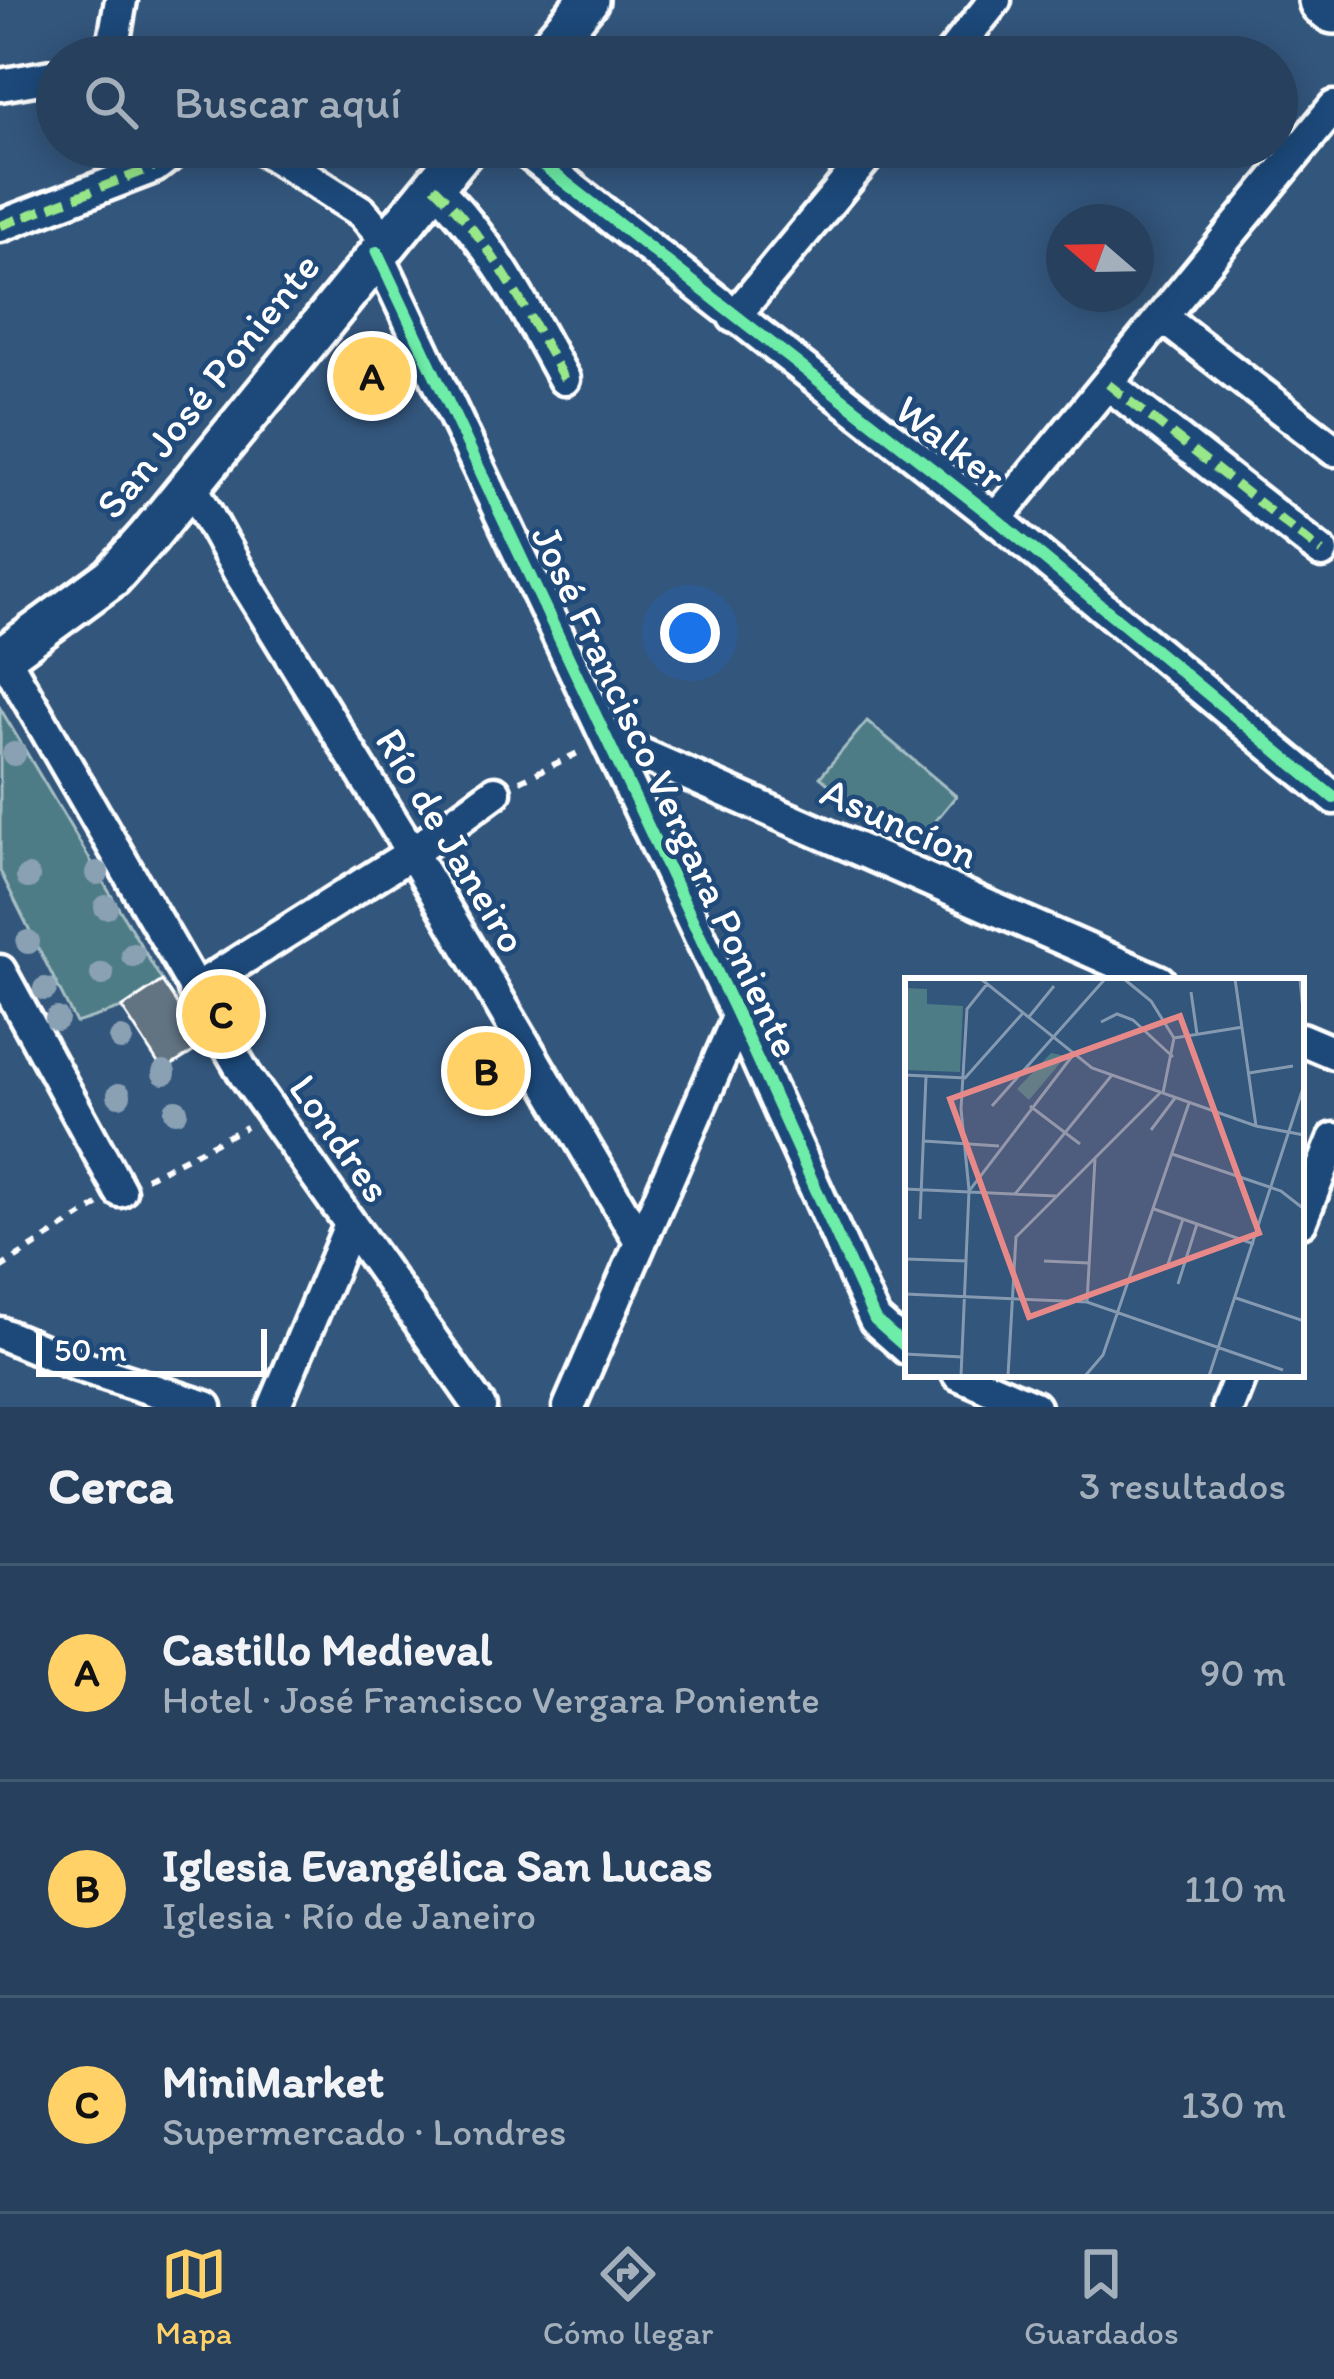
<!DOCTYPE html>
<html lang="es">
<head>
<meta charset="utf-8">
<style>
	:root { --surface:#26405d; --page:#324b66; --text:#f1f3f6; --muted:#a4afbc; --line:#425972; --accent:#ffd166 }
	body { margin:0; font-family:Itim,sans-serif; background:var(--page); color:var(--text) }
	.compass { position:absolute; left:1046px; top:204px; width:108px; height:108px; border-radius:50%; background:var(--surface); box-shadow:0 6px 30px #0003; rotate:290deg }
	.scale { position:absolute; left:36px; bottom:30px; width:231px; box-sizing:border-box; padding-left:12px; border:6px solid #fff; border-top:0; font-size:33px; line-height:42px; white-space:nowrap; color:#fff; -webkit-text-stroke:9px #1f4a7a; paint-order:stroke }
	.you { position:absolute; left:690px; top:633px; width:42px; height:42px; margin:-30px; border:9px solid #fff; border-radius:50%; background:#1a73e8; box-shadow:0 0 0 18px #1a73e833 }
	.badge { display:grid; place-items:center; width:78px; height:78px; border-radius:50%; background:var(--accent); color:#111; font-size:39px; font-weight:700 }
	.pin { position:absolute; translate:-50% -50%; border:6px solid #fff; box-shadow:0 3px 12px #0006 }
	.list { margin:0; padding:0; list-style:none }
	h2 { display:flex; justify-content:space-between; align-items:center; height:156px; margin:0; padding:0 48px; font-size:51px }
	h2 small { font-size:39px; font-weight:400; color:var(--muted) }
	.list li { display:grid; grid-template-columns:78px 1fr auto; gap:36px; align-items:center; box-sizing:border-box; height:216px; padding:0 48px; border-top:3px solid var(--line) }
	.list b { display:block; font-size:45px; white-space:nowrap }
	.list p { margin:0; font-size:39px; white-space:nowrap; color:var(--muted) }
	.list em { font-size:39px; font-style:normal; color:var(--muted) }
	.icon { flex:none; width:66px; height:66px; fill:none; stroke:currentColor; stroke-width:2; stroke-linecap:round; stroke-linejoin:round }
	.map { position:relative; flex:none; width:1334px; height:1407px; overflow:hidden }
	.search { position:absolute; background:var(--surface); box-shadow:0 6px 30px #0003; left:36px; right:36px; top:36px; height:132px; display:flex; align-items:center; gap:30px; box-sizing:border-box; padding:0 42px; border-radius:66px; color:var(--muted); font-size:45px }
	.sheet { height:804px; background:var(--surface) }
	nav { display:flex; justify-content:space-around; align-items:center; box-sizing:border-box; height:168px; border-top:3px solid var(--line); background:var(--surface); font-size:33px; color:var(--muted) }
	nav a { display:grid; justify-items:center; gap:6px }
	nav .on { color:var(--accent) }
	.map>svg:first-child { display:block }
	.green { fill:#4d7c87; stroke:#a6bec3; stroke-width:3 }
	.building { fill:#627382; stroke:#fff; stroke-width:3 }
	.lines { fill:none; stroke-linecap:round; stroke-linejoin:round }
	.minor-casing { stroke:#fff; stroke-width:39 }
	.tertiary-casing { stroke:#fff; stroke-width:48 }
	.primary-casing { stroke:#fff; stroke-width:60 }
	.path { stroke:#fff; stroke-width:6; stroke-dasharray:9 9; stroke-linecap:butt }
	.minor { stroke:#1f4a7a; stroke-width:30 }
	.tertiary { stroke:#1f4a7a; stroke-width:39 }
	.primary { stroke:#1f4a7a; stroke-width:51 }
	.quiet { stroke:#98e88a; stroke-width:9; stroke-dasharray:18 9; stroke-linecap:butt }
	.cycleway-casing { stroke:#1f4a7a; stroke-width:20 }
	.cycleway { stroke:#6deda7; stroke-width:12 }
	.tree { fill:#8aa1b4 }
	.labels { text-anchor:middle; stroke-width:9; stroke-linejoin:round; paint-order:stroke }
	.street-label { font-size:42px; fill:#fff; stroke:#1f4a7a }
	.inset-road { fill:none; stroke:#859ab0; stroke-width:3 }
	.view { fill:#e88989; fill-opacity:0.15; stroke:#e88989; stroke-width:6 }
	.inset-edge { fill:none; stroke:#fff; stroke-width:6 }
</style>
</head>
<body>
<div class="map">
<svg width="1334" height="1407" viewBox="0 0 1334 1407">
	<rect width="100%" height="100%" fill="#33567c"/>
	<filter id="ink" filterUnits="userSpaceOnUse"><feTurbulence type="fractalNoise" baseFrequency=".00833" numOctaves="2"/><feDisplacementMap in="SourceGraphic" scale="24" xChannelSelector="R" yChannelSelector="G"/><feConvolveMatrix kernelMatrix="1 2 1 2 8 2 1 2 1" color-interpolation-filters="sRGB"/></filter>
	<g filter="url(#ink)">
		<path class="green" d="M0,708L162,981L122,1008L76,1023L0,871Z
			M867,721L956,796L910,852L820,777Z"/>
		<path class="building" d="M162,981L204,1045L163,1071L122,1008Z"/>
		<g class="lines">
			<g class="minor-casing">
				<path id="minor" d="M111,57L121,0
					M949,57L995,0
					M0,85L57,75
					M260,147L362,212L387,241
					M520,147L996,519L1334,798
					M434,186C491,241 526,310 564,379
					M0,226L154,167L180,147
					M377,252L738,1017L875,1320L908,1349
					M734,317L875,147
					M1162,317L1334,450
					M1108,384L1322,552
					M190,483L239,572L412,853L640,1241
					M996,519L1334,107
					M4,657L245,1075L480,1407
					M607,739L1159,981
					M0,971L120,1191
					M194,990L412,853L495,792
					M1301,1039L1334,1053
					M1301,1221L1334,1139
					M0,1333L77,1365L206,1407
					M958,1374L1034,1407
					M274,1407L350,1225
					M569,1407L738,1017
					M1228,1407L1241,1374"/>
			</g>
			<g class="tertiary-casing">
				<path id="tertiary" d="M541,57L588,0
					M0,659L112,577L148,537L466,147"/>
			</g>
			<g class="primary-casing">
				<path id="primary" d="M1325,0L1334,7"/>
			</g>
			<path class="path" d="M520,781L584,750
				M146,1178L246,1127
				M0,1268L98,1205"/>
			<use href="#minor" class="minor"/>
			<use href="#tertiary" class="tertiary"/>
			<use href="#primary" class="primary"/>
			<path class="quiet" d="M434,186C491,241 526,310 564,379
				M0,226L154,167L180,147
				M1108,384L1322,552"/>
			<g class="cycleway-casing">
				<path id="cycleway" d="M520,147L996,519L1334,798
					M377,252L738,1017L875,1320L908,1349"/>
			</g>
			<use href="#cycleway" class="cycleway"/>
		</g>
		<g class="tree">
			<circle cx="14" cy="754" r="12"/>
			<circle cx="97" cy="873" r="12"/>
			<circle cx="28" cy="877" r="12"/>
			<circle cx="106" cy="907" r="12"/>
			<circle cx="28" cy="942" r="12"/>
			<circle cx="133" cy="955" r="12"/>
			<circle cx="102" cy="974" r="12"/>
			<circle cx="45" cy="989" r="12"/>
			<circle cx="57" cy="1019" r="12"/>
			<circle cx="121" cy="1039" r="12"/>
			<circle cx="164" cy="1073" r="12"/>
			<circle cx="119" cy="1095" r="12"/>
			<circle cx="176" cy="1111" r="12"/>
		</g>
	</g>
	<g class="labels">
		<g class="street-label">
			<text transform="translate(207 385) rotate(-51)" y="15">San José Poniente</text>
			<text transform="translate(951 442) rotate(38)" y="15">Walker</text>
			<text transform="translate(667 791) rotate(65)" y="15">José Francisco Vergara Poniente</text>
			<text transform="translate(900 822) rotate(24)" y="15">Asuncíon</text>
			<text transform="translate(452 840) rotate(59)" y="15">Río de Janeiro</text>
			<text transform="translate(341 1138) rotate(55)" y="15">Londres</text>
		</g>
	</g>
	<g transform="translate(905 978)">
		<rect width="399" height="399" fill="#33567c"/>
		<path d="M0,10L22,11V26L58,28L55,94L0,92ZM146,75L161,78L124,122L112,111Z" fill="#4d7c87"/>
		<path class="inset-road" d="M76,1L187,90L351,148L399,157M219,1L246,23L269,60L258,115M330,1L351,148M395,1L399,43M286,14L292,56M123,40L149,8M196,44L212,36L228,42L268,79M269,60L338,49M344,95L388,88M0,97L60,100L118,35M87,128L200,1M125,128L175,166M246,152L270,120M19,163L94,168M267,176L376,213L399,231M0,211L151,218M64,212L56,131L62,31L82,6M110,216L207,97M249,231L349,266M15,241L21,99M0,281L62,283M139,283L183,285M263,286L278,241M273,306L292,246M0,316L182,324L378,392M331,320L399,343M182,324L190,181M0,376L57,379M56,398L64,213L168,77M103,398L111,259L256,114M180,398L198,377L284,125M304,398L399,107"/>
		<path class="view" d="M275,38L354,255L124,339L45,121Z"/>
		<rect width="399" height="399" class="inset-edge"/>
	</g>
</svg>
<svg class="compass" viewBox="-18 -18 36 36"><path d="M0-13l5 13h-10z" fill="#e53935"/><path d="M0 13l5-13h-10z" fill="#a4afbc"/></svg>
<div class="scale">50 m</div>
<div class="you"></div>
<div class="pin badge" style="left:372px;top:376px">A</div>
<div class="pin badge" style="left:486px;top:1071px">B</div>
<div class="pin badge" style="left:221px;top:1014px">C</div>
<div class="search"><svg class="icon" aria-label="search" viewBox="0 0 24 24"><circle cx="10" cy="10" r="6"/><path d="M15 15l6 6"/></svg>Buscar aquí</div>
</div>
<section class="sheet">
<h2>Cerca<small>3 resultados</small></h2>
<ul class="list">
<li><span class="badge">A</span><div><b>Castillo Medieval</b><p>Hotel · José Francisco Vergara Poniente</p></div><em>90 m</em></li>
<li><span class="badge">B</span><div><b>Iglesia Evangélica San Lucas</b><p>Iglesia · Río de Janeiro</p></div><em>110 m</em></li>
<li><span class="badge">C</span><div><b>MiniMarket</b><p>Supermercado · Londres</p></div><em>130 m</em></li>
</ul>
</section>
<nav>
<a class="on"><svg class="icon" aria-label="map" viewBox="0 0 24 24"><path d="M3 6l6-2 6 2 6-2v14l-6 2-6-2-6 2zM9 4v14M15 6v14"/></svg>Mapa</a>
<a><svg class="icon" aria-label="directions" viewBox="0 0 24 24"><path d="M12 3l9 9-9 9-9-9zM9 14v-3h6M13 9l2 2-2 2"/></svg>Cómo llegar</a>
<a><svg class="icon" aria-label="saved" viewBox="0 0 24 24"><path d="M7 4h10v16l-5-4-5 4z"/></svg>Guardados</a>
</nav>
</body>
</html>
